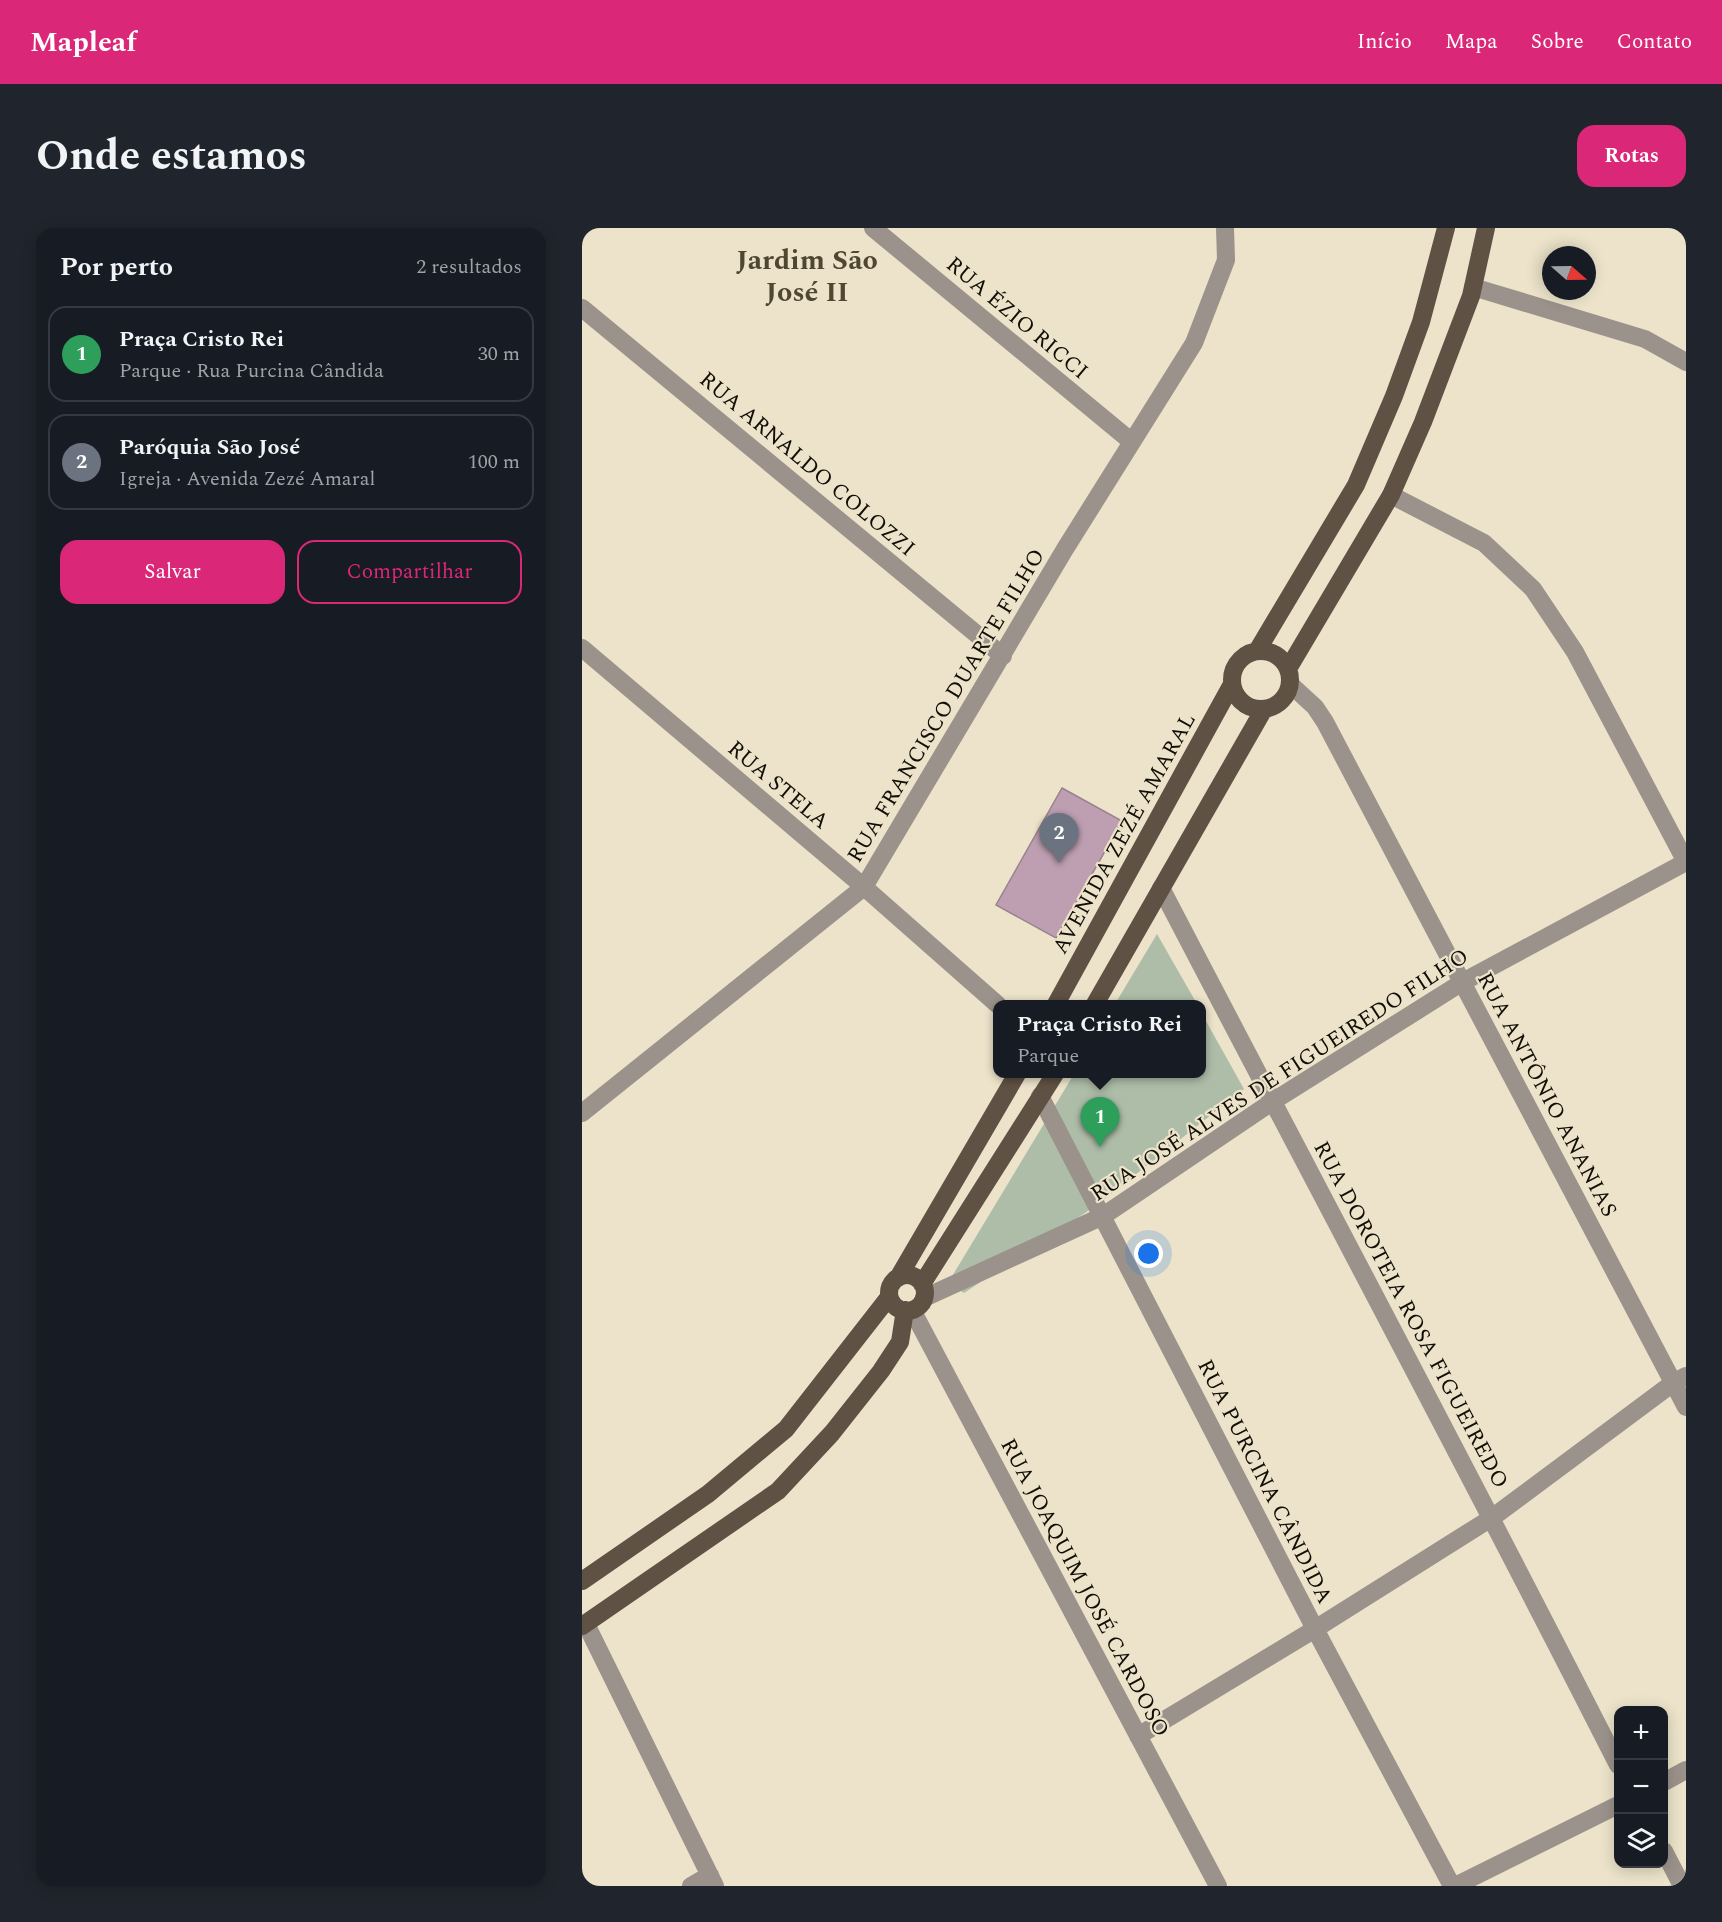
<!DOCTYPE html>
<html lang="pt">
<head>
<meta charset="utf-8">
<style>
	:root { --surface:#171b24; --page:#20242c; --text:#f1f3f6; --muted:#9ea1a6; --line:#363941; --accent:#db2777 }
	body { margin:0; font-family:Spectral,serif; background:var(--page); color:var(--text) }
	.controls { position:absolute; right:18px; bottom:18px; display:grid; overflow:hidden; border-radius:12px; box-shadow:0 3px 15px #0003 }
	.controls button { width:54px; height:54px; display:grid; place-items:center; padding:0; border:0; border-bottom:2px solid var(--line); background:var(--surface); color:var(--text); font:30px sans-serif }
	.compass { position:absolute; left:960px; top:18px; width:54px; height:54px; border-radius:50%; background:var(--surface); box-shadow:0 3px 15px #0003; rotate:110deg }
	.you { position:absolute; left:567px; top:1026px; width:21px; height:21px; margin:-15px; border:4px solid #fff; border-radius:50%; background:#1a73e8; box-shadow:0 0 0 9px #1a73e833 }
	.badge { display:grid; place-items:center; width:39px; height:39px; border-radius:50%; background:var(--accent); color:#fff; font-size:20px; font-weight:700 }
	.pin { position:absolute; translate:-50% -50px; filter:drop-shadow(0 2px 3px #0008) }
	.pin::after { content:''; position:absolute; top:32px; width:21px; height:18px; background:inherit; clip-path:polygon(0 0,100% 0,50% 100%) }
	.popup { position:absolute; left:411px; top:772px; width:213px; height:78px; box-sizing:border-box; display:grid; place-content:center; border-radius:12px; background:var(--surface); filter:drop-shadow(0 2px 4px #0005); font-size:20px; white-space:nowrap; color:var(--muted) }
	.popup b { font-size:22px; color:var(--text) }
	.popup::after { content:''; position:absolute; left:50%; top:100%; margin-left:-12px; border:12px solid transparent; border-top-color:var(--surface) }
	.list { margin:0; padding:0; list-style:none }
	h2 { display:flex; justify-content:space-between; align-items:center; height:78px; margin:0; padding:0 24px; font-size:26px }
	h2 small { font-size:20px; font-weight:400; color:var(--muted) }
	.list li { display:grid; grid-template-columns:39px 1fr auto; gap:18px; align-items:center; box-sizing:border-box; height:96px; margin:0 12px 12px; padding:0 12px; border:2px solid var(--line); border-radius:18px }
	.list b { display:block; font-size:22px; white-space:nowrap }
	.list p { margin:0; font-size:20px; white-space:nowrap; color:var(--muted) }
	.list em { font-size:20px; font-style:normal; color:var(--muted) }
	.actions { display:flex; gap:12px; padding:18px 24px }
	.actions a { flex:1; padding:14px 0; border:2px solid var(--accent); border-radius:18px; text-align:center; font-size:21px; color:var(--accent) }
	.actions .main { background:var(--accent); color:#fff }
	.icon { flex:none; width:33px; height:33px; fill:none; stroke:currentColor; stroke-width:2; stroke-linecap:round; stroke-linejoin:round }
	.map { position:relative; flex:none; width:1104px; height:1658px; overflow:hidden; border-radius:18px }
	header { display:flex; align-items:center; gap:36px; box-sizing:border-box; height:84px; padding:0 30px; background:var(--accent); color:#fff }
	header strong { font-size:28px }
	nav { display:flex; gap:33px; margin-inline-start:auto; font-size:21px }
	.intro { display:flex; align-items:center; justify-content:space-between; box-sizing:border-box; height:144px; padding:0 36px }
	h1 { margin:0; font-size:42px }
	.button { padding:15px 27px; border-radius:18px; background:var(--accent); color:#fff; font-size:21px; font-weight:700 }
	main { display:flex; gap:36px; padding:0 36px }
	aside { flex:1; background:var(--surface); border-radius:18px; box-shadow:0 3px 15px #0003 }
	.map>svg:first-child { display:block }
	.green { fill:#aebda8 }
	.building { fill:#bd9fb1; stroke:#9a8290; stroke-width:1.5 }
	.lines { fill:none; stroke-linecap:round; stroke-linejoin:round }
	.minor { stroke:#9b938b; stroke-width:18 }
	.major { stroke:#5f5143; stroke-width:18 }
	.labels { text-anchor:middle; stroke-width:4.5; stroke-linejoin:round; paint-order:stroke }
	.street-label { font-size:22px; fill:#110e06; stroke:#ece3ca }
	.district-label { font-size:28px; font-weight:bold; fill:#4f4732; stroke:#ece3ca }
</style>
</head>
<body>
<header>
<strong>Mapleaf</strong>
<nav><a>Início</a><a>Mapa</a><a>Sobre</a><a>Contato</a></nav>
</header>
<div class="intro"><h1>Onde estamos</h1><a class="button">Rotas</a></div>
<main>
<aside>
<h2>Por perto<small>2 resultados</small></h2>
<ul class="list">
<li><span class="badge" style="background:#2e9e5b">1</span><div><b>Praça Cristo Rei</b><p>Parque · Rua Purcina Cândida</p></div><em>30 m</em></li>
<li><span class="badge" style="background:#6b7280">2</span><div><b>Paróquia São José</b><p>Igreja · Avenida Zezé Amaral</p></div><em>100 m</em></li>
</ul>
<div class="actions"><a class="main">Salvar</a><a>Compartilhar</a></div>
</aside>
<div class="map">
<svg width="1104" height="1658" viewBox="0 0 1104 1658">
	<rect width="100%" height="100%" fill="#ece3ca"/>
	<path class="green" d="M575,706L615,776H533Z
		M620,786L662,861L515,977L382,1065L373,1059L369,1050L492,846H620Z"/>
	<path class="building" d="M480,560L540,593L474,710L414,677Z"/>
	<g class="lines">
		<path class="minor" d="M291,0L550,214
			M891,59L1063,111L1104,134
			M0,80L421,428
			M809,267L902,315L951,361L993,424L1104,634
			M0,420L282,659L416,777
			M708,456L733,479L743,494L1104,1179
			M579,660C731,952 887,1243 1036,1537
			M458,868L733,1401L870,1658
			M0,885L282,659L483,321L612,115L644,32L643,0
			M342,1070L521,988L690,874L879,755L1104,634
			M330,1082L636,1658
			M4,1396L133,1658
			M556,1508L733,1401L911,1289L1091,1155L1104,1148
			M1082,1554L1104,1542
			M1082,1623L1100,1658
			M109,1658L128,1647
			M873,1658L1036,1577"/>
		<path class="major" d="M675,423L774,257L812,168L839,94L864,0
			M650 452a29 29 0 1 1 58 0a29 29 0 1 1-58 0Z
			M706,441L809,267L841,194L889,68L904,0
			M474,776L650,456
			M513,776L682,481
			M307 1065a18 18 0 1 1 36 0a18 18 0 1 1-36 0Z
			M316,1050L435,846
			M340,1056L473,846
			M0,1353L126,1266L204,1201L307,1069
			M0,1398L196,1263L250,1205L299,1143L318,1114L323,1082"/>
	</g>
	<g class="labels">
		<g class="street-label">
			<text transform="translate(436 89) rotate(40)" y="8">RUA ÉZIO RICCI</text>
			<text transform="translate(226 235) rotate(40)" y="8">RUA ARNALDO COLOZZI</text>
			<text transform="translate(363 477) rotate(-59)" y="8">RUA FRANCISCO DUARTE FILHO</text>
			<text transform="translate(197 556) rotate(40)" y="8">RUA STELA</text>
			<text transform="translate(541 605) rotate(-61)" y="8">AVENIDA ZEZÉ AMARAL</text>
			<text transform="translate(697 846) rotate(-33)" y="8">RUA JOSÉ ALVES DE FIGUEIREDO FILHO</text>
			<text transform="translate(966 866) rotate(62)" y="8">RUA ANTÔNIO ANANIAS</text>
			<text transform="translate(830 1086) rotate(62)" y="8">RUA DOROTEIA ROSA FIGUEIREDO</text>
			<text transform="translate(684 1253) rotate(63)" y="8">RUA PURCINA CÂNDIDA</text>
			<text transform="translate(504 1359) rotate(62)" y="8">RUA JOAQUIM JOSÉ CARDOSO</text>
		</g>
		<g class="district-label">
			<text x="225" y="41">Jardim São<tspan x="225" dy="32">José II</tspan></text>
		</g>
	</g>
</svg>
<div class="controls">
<button>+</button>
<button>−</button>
<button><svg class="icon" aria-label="layers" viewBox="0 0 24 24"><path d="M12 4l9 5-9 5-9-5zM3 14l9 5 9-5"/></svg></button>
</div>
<svg class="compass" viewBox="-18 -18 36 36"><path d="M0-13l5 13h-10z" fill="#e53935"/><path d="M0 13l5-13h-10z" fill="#9ea1a6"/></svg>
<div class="you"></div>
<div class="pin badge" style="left:518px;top:919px;background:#2e9e5b">1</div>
<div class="popup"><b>Praça Cristo Rei</b>Parque</div>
<div class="pin badge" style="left:477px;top:635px;background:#6b7280">2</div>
</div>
</main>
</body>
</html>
